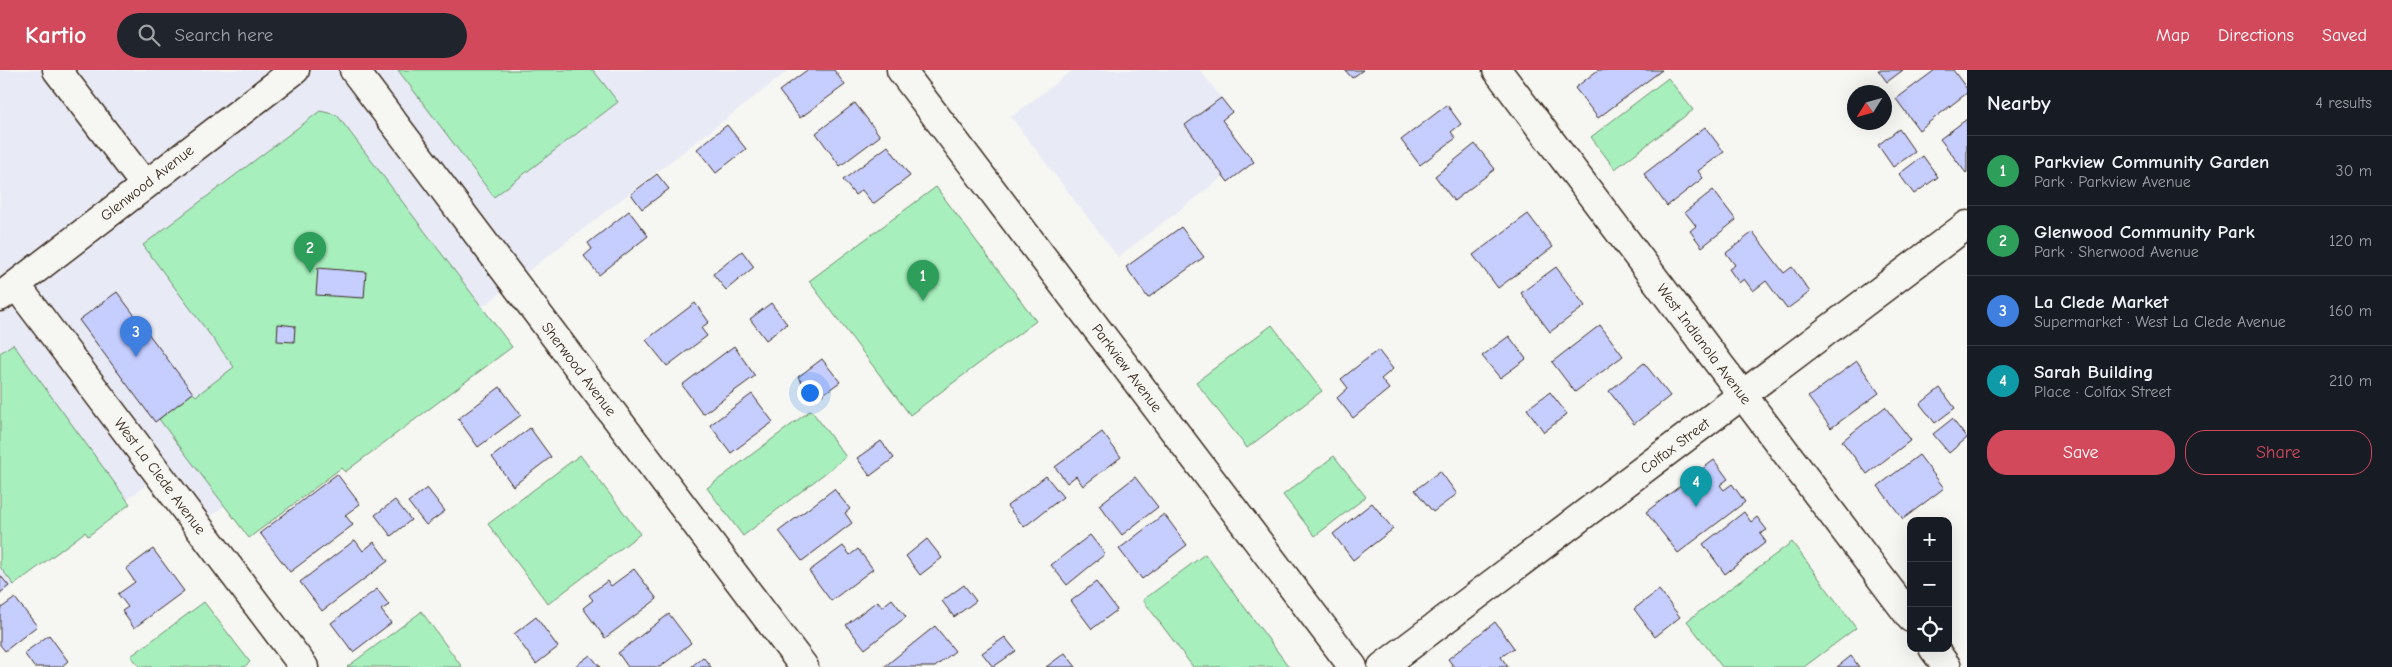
<!DOCTYPE html>
<html lang="en">
<head>
<meta charset="utf-8">
<style>
	:root { --surface:#171b24; --page:#20242c; --text:#f1f3f6; --muted:#9ea1a6; --line:#363941; --accent:#d1495b }
	body { margin:0; font-family:"Comic Neue",sans-serif; background:var(--page); color:var(--text) }
	.controls { position:absolute; right:15px; bottom:15px; display:grid; overflow:hidden; border-radius:10px; box-shadow:0 5px 20px #0002 }
	.controls button { width:45px; height:45px; display:grid; place-items:center; padding:0; border:0; border-bottom:1px solid var(--line); background:var(--surface); color:var(--text); font:25px sans-serif }
	.compass { position:absolute; left:1847px; top:15px; width:45px; height:45px; border-radius:50%; background:var(--surface); box-shadow:0 5px 20px #0002; rotate:233deg }
	.you { position:absolute; left:809px; top:322px; width:18px; height:18px; margin:-12px; border:4px solid #fff; border-radius:50%; background:#1a73e8; box-shadow:0 0 0 8px #1a73e833 }
	.badge { display:grid; place-items:center; width:32px; height:32px; border-radius:50%; background:var(--accent); color:#fff; font-size:16px; font-weight:700 }
	.pin { position:absolute; translate:-50% -41px; filter:drop-shadow(0 1px 2px #0008) }
	.pin::after { content:''; position:absolute; top:26px; width:18px; height:15px; background:inherit; clip-path:polygon(0 0,100% 0,50% 100%) }
	.list { margin:0; padding:0; list-style:none }
	h2 { display:flex; justify-content:space-between; align-items:center; height:65px; margin:0; padding:0 20px; font-size:21px }
	h2 small { font-size:16px; font-weight:400; color:var(--muted) }
	.list li { display:grid; grid-template-columns:32px 1fr auto; gap:15px; align-items:center; box-sizing:border-box; height:70px; padding:0 20px; border-top:1px solid var(--line) }
	.list b { display:block; font-size:19px; white-space:nowrap }
	.list p { margin:0; font-size:16px; white-space:nowrap; color:var(--muted) }
	.list em { font-size:16px; font-style:normal; color:var(--muted) }
	.actions { display:flex; gap:10px; padding:15px 20px }
	.actions a { flex:1; padding:11px 0; border:1px solid var(--accent); border-radius:20px; text-align:center; font-size:18px; color:var(--accent) }
	.actions .main { background:var(--accent); color:#fff }
	.icon { flex:none; width:28px; height:28px; fill:none; stroke:currentColor; stroke-width:2; stroke-linecap:round; stroke-linejoin:round }
	.map { position:relative; flex:none; width:1967px; height:597px; overflow:hidden }
	header { display:flex; align-items:center; gap:30px; box-sizing:border-box; height:70px; padding:0 25px; background:var(--accent); color:#fff }
	header strong { font-size:24px }
	nav { display:flex; gap:28px; margin-inline-start:auto; font-size:18px }
	.search { width:350px; height:45px; background:var(--page); display:flex; align-items:center; gap:12px; box-sizing:border-box; padding:0 18px; border-radius:28px; color:var(--muted); font-size:19px }
	main { display:flex }
	aside { flex:1; background:var(--surface) }
	.map>svg:first-child { display:block }
	.built { fill:#e8eaf6 }
	.green { fill:#a7f0bd; stroke:#718d6e }
	.building { fill:#c6cdff; stroke:#3b2a1e }
	.lines { fill:none; stroke-linecap:round; stroke-linejoin:round }
	.minor-casing { stroke:#3b2a1e; stroke-width:31 }
	.major-casing { stroke:#3b2a1e; stroke-width:31 }
	.minor { stroke:#f6f6f2; stroke-width:28 }
	.major { stroke:#f6f6f2; stroke-width:28 }
	.labels { text-anchor:middle; stroke-width:4.5; stroke-linejoin:round; paint-order:stroke }
	.street-label { font-size:15px; fill:#3b2a1e; stroke:#f6f6f2 }
</style>
</head>
<body>
<header>
<strong>Kartio</strong>
<div class="search"><svg class="icon" aria-label="search" viewBox="0 0 24 24"><circle cx="10" cy="10" r="6"/><path d="M15 15l6 6"/></svg>Search here</div>
<nav><a>Map</a><a>Directions</a><a>Saved</a></nav>
</header>
<main>
<div class="map">
<svg width="1967" height="597" viewBox="0 0 1967 597">
	<rect width="100%" height="100%" fill="#f6f6f2"/>
	<filter id="ink" filterUnits="userSpaceOnUse"><feTurbulence type="fractalNoise" baseFrequency=".02" numOctaves="2"/><feDisplacementMap in="SourceGraphic" scale="10" xChannelSelector="R" yChannelSelector="G"/><feConvolveMatrix kernelMatrix="1 2 1 2 8 2 1 2 1" color-interpolation-filters="sRGB"/></filter>
	<g filter="url(#ink)">
		<path class="built" d="M0,0H789L198,456L159,405L0,525Z
			M1073,0H1200L1221,28L1185,55L1224,106L1118,187L1011,47Z"/>
		<path class="green" d="M398,0H593L618,32L494,127Z
			M1668,8L1693,40L1615,99L1591,67Z
			M320,41L337,45L512,277L345,402L341,398L249,468L159,349L193,323L196,326L234,297L143,175Z
			M936,117L1036,251L910,345L809,211Z
			M1272,255L1322,321L1247,378L1196,312Z
			M13,274L130,434L88,466L85,462L14,515L0,497V283Z
			M811,340L846,387L743,466L707,418Z
			M580,385L640,464L548,534L488,454Z
			M1334,386L1366,427L1315,466L1283,425Z
			M1792,472L1856,558L1804,597H1722L1687,551Z
			M1205,484L1289,597H1193L1143,530Z
			M204,532L250,592L244,597H140L131,586Z
			M421,541L462,597H347L421,542Z"/>
		<path class="building" d="M807,0H834L845,15L800,48L779,21Z
			M1345,0H1363L1352,8Z
			M1598,0H1662L1598,48L1575,18Z
			M1878,0H1903L1887,12Z
			M1935,0H1953L1967,19V23L1919,60L1896,29Z
			M1221,28L1232,42L1222,50L1254,92L1228,112L1185,55Z
			M855,33L880,66L840,96L816,63Z
			M1447,35L1461,54L1451,62L1456,68L1420,95L1401,70Z
			M1967,49V102L1966,103L1940,69Z
			M727,55L746,79L716,103L697,79Z
			M1705,57L1724,82L1698,101L1703,108L1667,136L1644,104Z
			M1899,59L1915,82L1893,97L1878,75Z
			M1475,74L1495,99L1454,131L1435,106Z
			M888,76L910,106L873,134L862,120L855,125L843,110Z
			M1923,86L1938,107L1914,124L1899,104Z
			M657,104L669,119L642,139L631,124Z
			M1713,120L1736,150L1702,177L1690,161L1696,156L1685,142Z
			M629,141L648,166L599,205L584,186L592,179L588,173Z
			M1528,144L1553,177L1498,218L1473,185Z
			M1181,157L1204,187L1148,228L1126,197Z
			M1753,162L1784,203L1792,197L1810,222L1787,239L1766,211L1753,221L1744,209L1739,213L1729,199L1735,195L1726,183Z
			M742,181L754,197L726,220L713,204Z
			M1556,197L1585,236L1550,262L1521,223Z
			M318,198L366,202L364,228L316,225Z
			M117,222L193,323L155,352L79,250Z
			M695,233L709,252L701,258L707,266L667,296L646,270Z
			M771,233L787,254L766,270L750,249Z
			M278,254L295,256L294,272L277,271Z
			M1600,255L1623,286L1575,322L1552,292Z
			M1509,266L1526,289L1500,308L1482,286Z
			M734,276L755,306L703,344L682,315Z
			M1378,280L1393,299L1381,309L1389,319L1353,348L1337,328L1348,318L1341,309Z
			M822,289L840,312L815,330L798,307Z
			M1857,291L1879,323L1831,358L1808,327Z
			M1644,293L1670,326L1634,354L1609,321Z
			M500,317L521,345L478,377L458,349Z
			M1940,318L1955,338L1935,353L1920,334Z
			M1550,322L1567,344L1544,362L1527,339Z
			M752,324L773,352L731,383L710,355Z
			M1885,337L1911,370L1867,404L1842,371Z
			M1952,349L1967,368L1949,383L1933,364Z
			M530,358L551,387L513,416L492,387Z
			M1102,362L1121,387L1083,416L1076,406L1067,413L1055,397Z
			M881,371L894,388L870,406L857,388Z
			M1919,385L1944,418L1903,449L1878,416Z
			M1714,390L1728,409L1720,415L1724,420L1732,414L1745,432L1678,483L1646,442Z
			M1440,401L1457,424L1433,442L1415,420Z
			M337,404L360,434L345,445L353,455L290,502L260,463Z
			M1046,406L1063,427L1024,457L1007,436Z
			M1135,407L1158,437L1122,465L1099,435Z
			M427,418L445,441L426,455L408,432Z
			M834,419L850,439L845,443L852,453L802,491L779,461Z
			M395,430L411,450L391,466L375,445Z
			M1372,433L1393,459L1353,490L1333,464Z
			M1744,442L1751,452L1757,447L1767,460L1760,464L1766,472L1725,504L1703,474Z
			M1164,444L1187,475L1142,509L1119,479Z
			M1090,465L1105,484L1067,515L1051,495Z
			M927,469L942,488L920,505L906,486Z
			M355,470L363,481L374,472L388,491L322,541L300,512Z
			M843,476L850,485L858,479L873,499L831,531L809,501Z
			M153,479L184,521L134,558L122,541L128,537L118,524L135,512L126,499Z
			M634,499L657,529L605,568L583,538L593,530L589,525L607,511L611,516Z
			M0,505L9,516L0,523Z
			M1096,512L1117,540L1092,559L1071,531Z
			M964,515L976,531L954,547L942,531Z
			M377,519L389,535L381,540L391,553L353,582L331,553Z
			M1659,520L1680,547L1655,567L1634,539Z
			M15,528L37,556L5,581L0,575V539Z
			M892,529L906,547L865,579L846,555L877,531L882,537Z
			M669,544L691,573L660,597H628L618,583Z
			M536,547L558,577L536,594L514,564Z
			M1495,552L1514,578L1501,587L1508,597H1454L1448,589Z
			M935,556L955,581L935,597H884Z
			M49,565L68,591L61,597H34L24,583Z
			M1005,567L1016,581L993,597L982,583Z
			M1065,583L1076,597H1046Z
			M590,585L600,597H574Z
			M1851,586L1859,597H1837Z
			M703,587L711,597H691Z"/>
		<g class="lines">
			<g class="minor-casing">
				<path id="minor" d="M57,0L145,115
					M354,0L804,597
					M901,0L1353,597
					M1497,0L1911,548
					M16,215L304,597
					M1933,578L1947,597
					M1382,597L1967,155"/>
			</g>
			<g class="major-casing">
				<path id="major" d="M0,227L295,0"/>
			</g>
			<use href="#minor" class="minor"/>
			<use href="#major" class="major"/>
		</g>
	</g>
	<g class="labels">
		<g class="street-label">
			<text transform="translate(147 113) rotate(-38)" y="5">Glenwood Avenue</text>
			<text transform="translate(1704 274) rotate(53)" y="5">West Indianola Avenue</text>
			<text transform="translate(1127 298) rotate(53)" y="5">Parkview Avenue</text>
			<text transform="translate(579 299) rotate(53)" y="5">Sherwood Avenue</text>
			<text transform="translate(1675 376) rotate(-37)" y="5">Colfax Street</text>
			<text transform="translate(160 406) rotate(53)" y="5">West La Clede Avenue</text>
		</g>
	</g>
</svg>
<div class="controls">
<button>+</button>
<button>−</button>
<button><svg class="icon" aria-label="locate" viewBox="0 0 24 24"><circle cx="12" cy="12" r="6"/><path d="M12 2v4M12 18v4M2 12h4M18 12h4"/></svg></button>
</div>
<svg class="compass" viewBox="-18 -18 36 36"><path d="M0-13l5 13h-10z" fill="#e53935"/><path d="M0 13l5-13h-10z" fill="#9ea1a6"/></svg>
<div class="you"></div>
<div class="pin badge" style="left:923px;top:231px;background:#2e9e5b">1</div>
<div class="pin badge" style="left:310px;top:203px;background:#2e9e5b">2</div>
<div class="pin badge" style="left:136px;top:287px;background:#3f7fe0">3</div>
<div class="pin badge" style="left:1696px;top:437px;background:#0f9aa8">4</div>
</div>
<aside>
<h2>Nearby<small>4 results</small></h2>
<ul class="list">
<li><span class="badge" style="background:#2e9e5b">1</span><div><b>Parkview Community Garden</b><p>Park · Parkview Avenue</p></div><em>30 m</em></li>
<li><span class="badge" style="background:#2e9e5b">2</span><div><b>Glenwood Community Park</b><p>Park · Sherwood Avenue</p></div><em>120 m</em></li>
<li><span class="badge" style="background:#3f7fe0">3</span><div><b>La Clede Market</b><p>Supermarket · West La Clede Avenue</p></div><em>160 m</em></li>
<li><span class="badge" style="background:#0f9aa8">4</span><div><b>Sarah Building</b><p>Place · Colfax Street</p></div><em>210 m</em></li>
</ul>
<div class="actions"><a class="main">Save</a><a>Share</a></div>
</aside>
</main>
</body>
</html>
